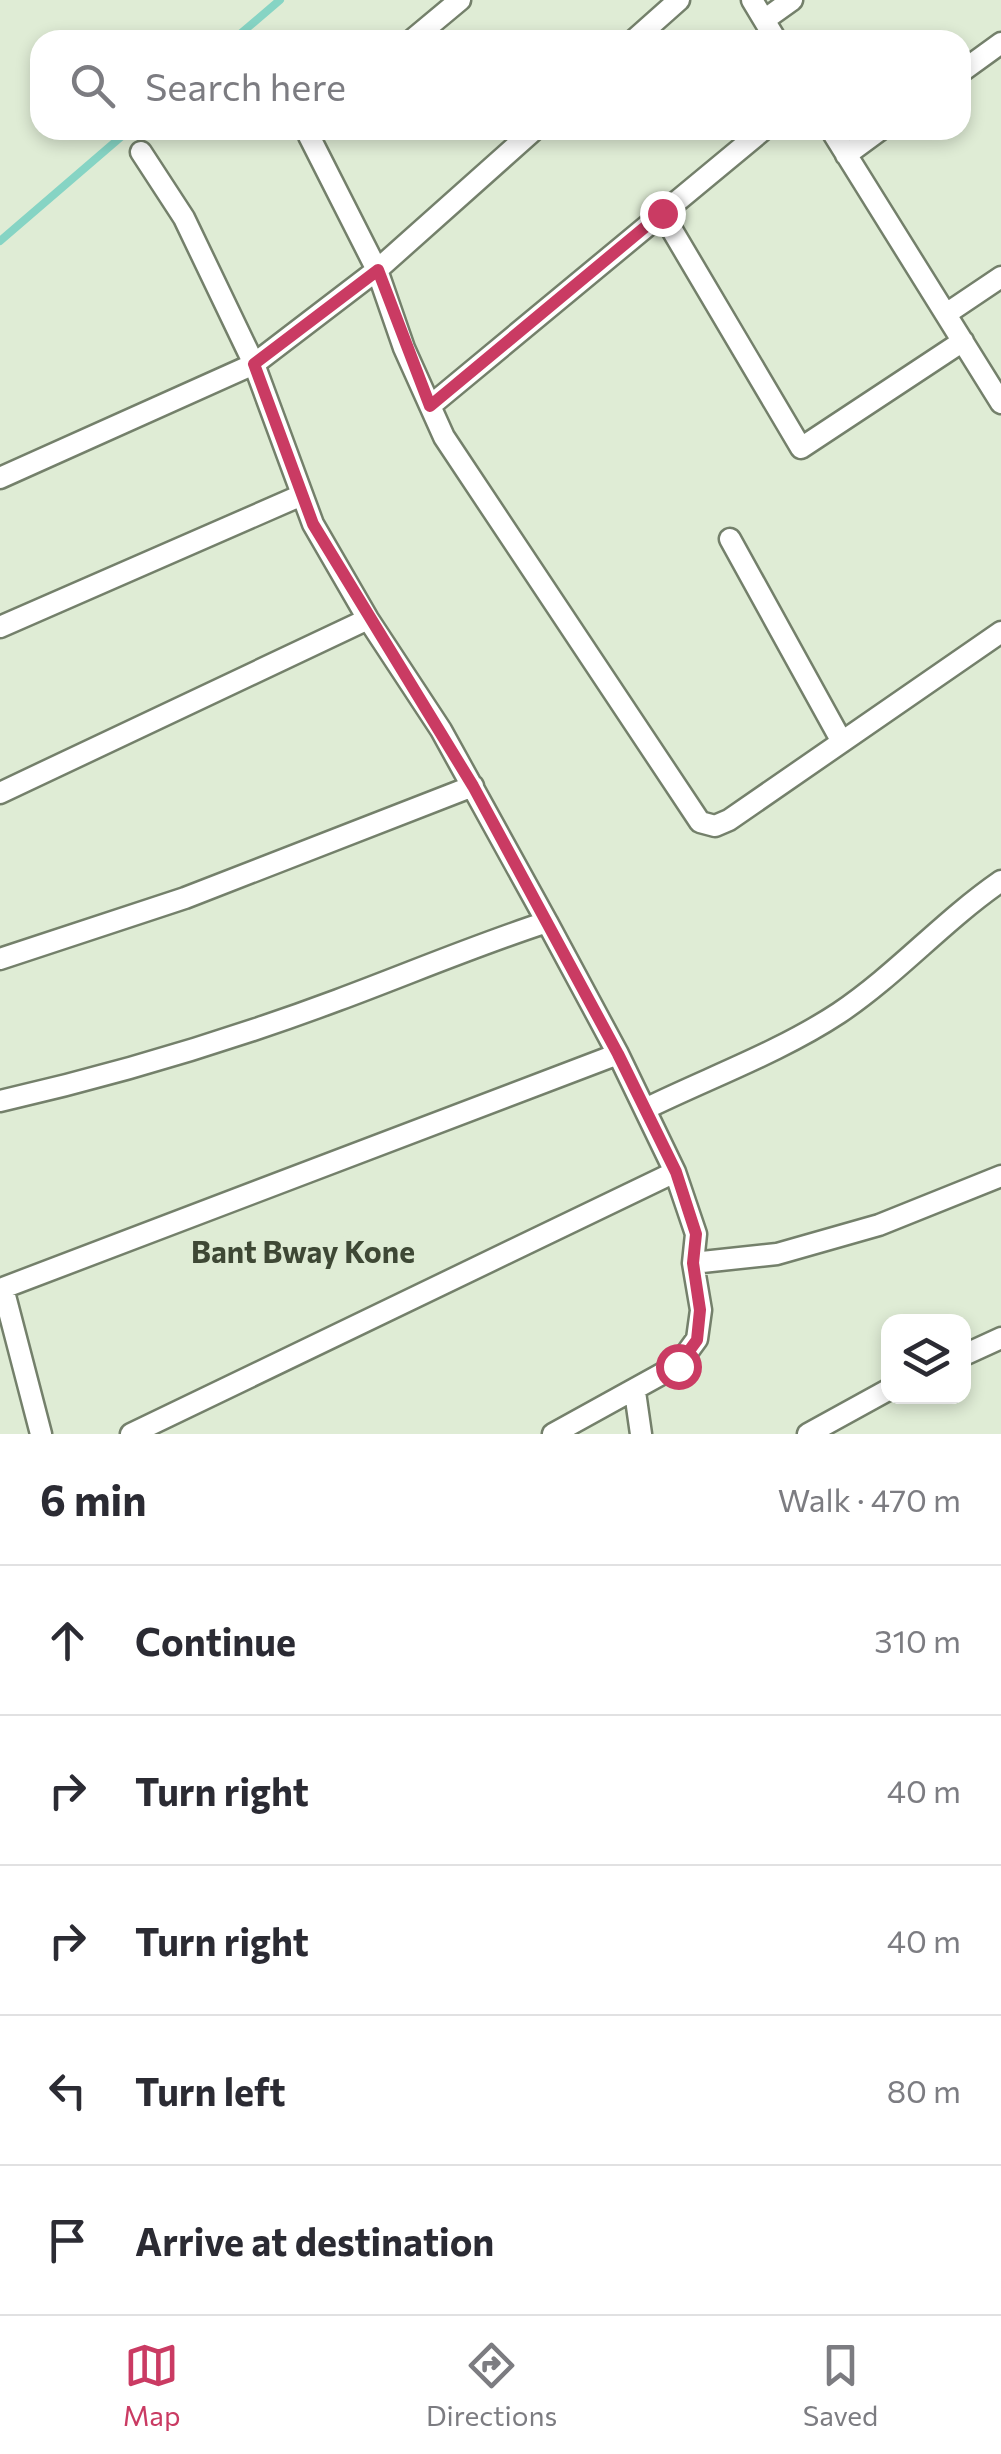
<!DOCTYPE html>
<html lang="en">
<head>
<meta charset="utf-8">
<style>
	:root { --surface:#fff; --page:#f7f7f7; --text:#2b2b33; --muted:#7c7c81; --line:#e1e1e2; --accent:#ca3b63 }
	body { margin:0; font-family:Commissioner,sans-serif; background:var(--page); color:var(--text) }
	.controls { position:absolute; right:30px; bottom:30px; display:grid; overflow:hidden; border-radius:20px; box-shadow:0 5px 15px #0003 }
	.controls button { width:90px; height:90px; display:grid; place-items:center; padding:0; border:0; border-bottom:2px solid var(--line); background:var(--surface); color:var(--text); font:50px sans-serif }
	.stop { position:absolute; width:30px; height:30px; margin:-22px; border:8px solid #ca3b63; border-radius:50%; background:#fff }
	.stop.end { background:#ca3b63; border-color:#fff; box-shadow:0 2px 10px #0008 }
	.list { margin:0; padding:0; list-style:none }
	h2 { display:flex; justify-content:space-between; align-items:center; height:130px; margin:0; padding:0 40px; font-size:42px }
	h2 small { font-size:32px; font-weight:400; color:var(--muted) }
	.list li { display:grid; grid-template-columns:65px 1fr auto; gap:30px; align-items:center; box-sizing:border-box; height:150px; padding:0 40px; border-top:2px solid var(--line) }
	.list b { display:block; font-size:38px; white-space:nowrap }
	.list em { font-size:32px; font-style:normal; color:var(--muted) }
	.icon { flex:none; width:55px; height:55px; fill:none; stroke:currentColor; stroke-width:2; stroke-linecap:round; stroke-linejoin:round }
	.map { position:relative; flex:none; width:1001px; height:1434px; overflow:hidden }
	.search { position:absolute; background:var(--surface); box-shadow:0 5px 15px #0003; left:30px; right:30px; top:30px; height:110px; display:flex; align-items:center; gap:25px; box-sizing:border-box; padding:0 35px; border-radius:30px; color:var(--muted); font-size:38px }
	.sheet { height:880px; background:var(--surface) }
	nav { display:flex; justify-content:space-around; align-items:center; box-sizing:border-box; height:140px; border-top:2px solid var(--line); background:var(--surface); font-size:28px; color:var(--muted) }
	nav a { display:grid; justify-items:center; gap:5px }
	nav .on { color:var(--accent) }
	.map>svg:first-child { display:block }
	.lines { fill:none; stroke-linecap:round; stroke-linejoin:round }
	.stream { stroke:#86d4c4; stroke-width:8 }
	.street-casing { stroke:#74806b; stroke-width:25 }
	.street { stroke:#fff; stroke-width:20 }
	.route { stroke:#ca3b63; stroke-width:12 }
	.labels { text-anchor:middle; stroke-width:10; stroke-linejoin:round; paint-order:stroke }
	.quarter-label { font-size:30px; font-weight:bold; fill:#3e4835; stroke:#dfecd5 }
</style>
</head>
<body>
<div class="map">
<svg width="1001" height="1434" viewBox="0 0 1001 1434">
	<rect width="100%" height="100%" fill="#dfecd5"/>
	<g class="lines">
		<path class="stream" d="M233,40L280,0
			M0,241L129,130"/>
		<g class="street-casing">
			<path id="street" d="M752,0L776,40
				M764,20L792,0
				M412,40L460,0
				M634,40L679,0
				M961,72L1001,43
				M311,130L309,136L377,270L404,348L444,437L700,822L715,826L729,820L1001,632
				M831,130L1001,403
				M141,152L184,218L254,364L313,524L368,619L441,730L547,922
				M846,155L880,130
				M662,213L801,448L963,341
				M946,314L1001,277
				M430,406L763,130
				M0,478L254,364L377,270L534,130
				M730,539L842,742
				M0,627L302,495
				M0,793L368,619
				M0,959L185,898L473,786
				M0,1101C115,1075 228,1041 338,1000C408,974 476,945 547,922L618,1054
				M645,1109C708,1078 780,1052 839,1013C897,974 943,921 1001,881
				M693,1263L777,1254L879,1225L1001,1176
				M964,1355L1001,1338
				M635,1392L641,1434
				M41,1434L3,1288L618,1054L675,1172L696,1234L693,1263L701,1310L697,1339L678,1365L553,1434
				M131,1434L675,1172
				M808,1434L888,1390"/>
		</g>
		<use href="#street" class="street"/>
	</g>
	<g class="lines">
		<path class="route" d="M662,213L430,406L378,270L254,364L313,524L473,786L618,1054L676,1172L696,1234L693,1263L700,1310L697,1340L678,1366"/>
	</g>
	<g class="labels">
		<g class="quarter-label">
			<text x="303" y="1263">Bant Bway Kone</text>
		</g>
	</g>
</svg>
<div class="controls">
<button><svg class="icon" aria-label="layers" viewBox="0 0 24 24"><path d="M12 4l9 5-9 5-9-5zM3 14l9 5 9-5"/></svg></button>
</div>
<div class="stop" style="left:678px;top:1366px"></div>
<div class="stop end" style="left:662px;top:213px"></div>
<div class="search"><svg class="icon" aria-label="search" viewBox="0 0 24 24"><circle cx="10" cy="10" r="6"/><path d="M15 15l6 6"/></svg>Search here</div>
</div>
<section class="sheet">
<h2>6 min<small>Walk · 470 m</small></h2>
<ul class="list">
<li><svg class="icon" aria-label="ahead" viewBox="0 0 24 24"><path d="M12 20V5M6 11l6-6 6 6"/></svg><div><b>Continue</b></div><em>310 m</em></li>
<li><svg class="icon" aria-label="right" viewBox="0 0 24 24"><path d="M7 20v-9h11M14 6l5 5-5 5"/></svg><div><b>Turn right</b></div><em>40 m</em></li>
<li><svg class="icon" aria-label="right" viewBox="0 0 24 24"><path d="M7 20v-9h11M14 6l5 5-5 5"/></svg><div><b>Turn right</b></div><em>40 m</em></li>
<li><svg class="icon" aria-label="left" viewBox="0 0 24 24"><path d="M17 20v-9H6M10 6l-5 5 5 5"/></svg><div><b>Turn left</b></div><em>80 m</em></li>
<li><svg class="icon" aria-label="arrive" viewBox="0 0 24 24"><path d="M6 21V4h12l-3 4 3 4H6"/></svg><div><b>Arrive at destination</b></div></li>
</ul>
</section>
<nav>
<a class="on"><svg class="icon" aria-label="map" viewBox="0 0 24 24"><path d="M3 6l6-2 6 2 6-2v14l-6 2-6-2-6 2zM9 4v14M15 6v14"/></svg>Map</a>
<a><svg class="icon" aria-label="directions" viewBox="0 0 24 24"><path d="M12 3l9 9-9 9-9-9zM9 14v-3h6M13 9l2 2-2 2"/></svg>Directions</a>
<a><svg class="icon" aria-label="saved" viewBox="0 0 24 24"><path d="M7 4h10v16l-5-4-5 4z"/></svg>Saved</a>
</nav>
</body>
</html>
